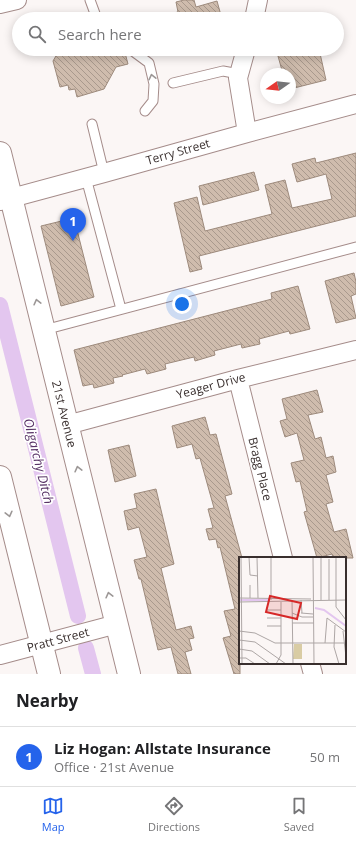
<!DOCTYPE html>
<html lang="en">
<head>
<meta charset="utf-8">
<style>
	:root { --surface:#fff; --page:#f2f2f2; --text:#202124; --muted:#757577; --line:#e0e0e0; --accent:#2563eb }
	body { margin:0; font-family:"Open Sans",sans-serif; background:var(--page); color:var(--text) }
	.compass { position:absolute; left:260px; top:68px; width:36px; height:36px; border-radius:50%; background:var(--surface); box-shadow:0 2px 10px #0003; rotate:256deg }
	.you { position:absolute; left:182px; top:304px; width:14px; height:14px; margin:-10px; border:3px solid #fff; border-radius:50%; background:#1a73e8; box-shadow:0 0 0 6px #1a73e833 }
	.badge { display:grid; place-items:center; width:26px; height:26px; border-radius:50%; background:var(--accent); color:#fff; font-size:13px; font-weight:700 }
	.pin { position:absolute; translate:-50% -33px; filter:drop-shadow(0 1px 2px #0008) }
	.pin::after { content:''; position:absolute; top:21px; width:14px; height:12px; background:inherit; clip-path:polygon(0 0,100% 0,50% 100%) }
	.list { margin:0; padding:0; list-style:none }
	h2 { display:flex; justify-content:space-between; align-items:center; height:52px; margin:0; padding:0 16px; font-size:17px }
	h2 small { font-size:13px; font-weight:400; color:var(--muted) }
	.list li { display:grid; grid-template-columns:26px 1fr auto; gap:12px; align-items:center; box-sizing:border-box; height:60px; padding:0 16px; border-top:1px solid var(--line) }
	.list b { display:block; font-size:15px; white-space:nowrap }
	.list p { margin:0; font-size:13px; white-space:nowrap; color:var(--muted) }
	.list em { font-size:13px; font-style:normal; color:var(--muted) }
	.icon { flex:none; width:22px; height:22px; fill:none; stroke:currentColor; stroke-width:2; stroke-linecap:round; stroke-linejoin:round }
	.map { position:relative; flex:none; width:356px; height:674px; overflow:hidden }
	.search { position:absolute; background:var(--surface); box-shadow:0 2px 10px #0003; left:12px; right:12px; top:12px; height:44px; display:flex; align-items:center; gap:10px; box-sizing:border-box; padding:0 14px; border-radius:22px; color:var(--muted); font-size:15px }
	.sheet { height:112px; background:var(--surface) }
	nav { display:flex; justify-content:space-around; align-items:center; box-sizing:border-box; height:56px; border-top:1px solid var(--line); background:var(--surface); font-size:11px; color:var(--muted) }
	nav a { display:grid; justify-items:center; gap:2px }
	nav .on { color:var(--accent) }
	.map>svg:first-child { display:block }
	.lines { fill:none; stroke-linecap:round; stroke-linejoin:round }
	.canal { stroke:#e3c6ef; stroke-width:16 }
	.building { fill:url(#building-back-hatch); stroke:#9d8a7c }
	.service-casing { stroke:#a58c8a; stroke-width:11 }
	.minor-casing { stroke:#a58c8a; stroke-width:20 }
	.tertiary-casing { stroke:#a58c8a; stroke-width:24 }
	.service { stroke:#fff; stroke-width:9 }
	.minor { stroke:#fff; stroke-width:18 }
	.tertiary { stroke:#fff; stroke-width:22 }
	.oneway { stroke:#9c9796 }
	.labels { text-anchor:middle; stroke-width:3.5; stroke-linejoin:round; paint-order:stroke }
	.street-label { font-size:12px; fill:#392f2e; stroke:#fff }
	.water-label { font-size:13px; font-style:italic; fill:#583366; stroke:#fff }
	.inset-river { fill:none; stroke:#e3c6ef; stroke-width:2 }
	.inset-road { fill:none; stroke:#ada6a5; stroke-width:1 }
	.view { fill:#d62828; fill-opacity:0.15; stroke:#d62828; stroke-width:2 }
	.inset-edge { fill:none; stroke:#392f2e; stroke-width:2 }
</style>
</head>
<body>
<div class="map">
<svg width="356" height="674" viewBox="0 0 356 674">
	<defs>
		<pattern id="building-back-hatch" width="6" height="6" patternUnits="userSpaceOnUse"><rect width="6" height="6" fill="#cfbcad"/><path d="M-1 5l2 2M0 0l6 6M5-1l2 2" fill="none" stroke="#a9998d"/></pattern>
	</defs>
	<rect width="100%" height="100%" fill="#fbf6f5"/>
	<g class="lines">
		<path class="canal" d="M0,305L78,616
			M86,648L93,674"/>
	</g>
	<path class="building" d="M184,0H194L196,7L217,1L222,19H166V15L178,12L176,2Z
		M60,49H124L128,64L116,67L104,89L77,97L75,89L69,90L68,85L60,87L53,61Z
		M276,49H319L326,80L290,89V74H283Z
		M356,153V216L199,256L202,269L190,272L174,203L197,197L205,231L272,214L265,185L285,180L292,208L332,199L326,174L297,182L292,164L315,158L316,163Z
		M254,172L259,190L203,205L199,186Z
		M74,218L94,297L61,306L41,226Z
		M354,273L356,282V294L351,296L356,318L336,323L325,281Z
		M298,286L310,329L290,334L289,331L259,339L260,344L242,348L241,344L214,351L215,355L195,361L194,357L165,364L166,369L147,374L145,369L122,375L123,376L113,378L114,383L94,388L93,384L83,386L74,350L272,299L271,293Z
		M317,390L323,412L308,415L315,439L321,437L326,458L333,456L336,472L326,475L333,502L326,504L334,532L346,529L353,558H333L332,554L317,558L304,512L307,511L300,481L296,482L291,463L304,460L297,433L285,437L280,421L287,419L282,399Z
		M205,417L210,435L216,434L232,494L225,496L242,558H240V674H234L223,638L231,636L224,611L235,609L220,547L218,548L216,539L209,540L206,529L213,528L208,509L214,508L200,458L196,459L192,444L177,448L172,426Z
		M129,445L136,476L115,482L108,450Z
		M156,489L174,564L161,568L176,630L191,626L194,638L189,639L192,650L185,652L191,674H178L171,647L158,650L141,579H139L134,560L147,557L139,527L128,530L124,511L137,508L134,494Z"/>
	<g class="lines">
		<g class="service-casing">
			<path id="service" d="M90,0L97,19
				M130,49L149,63L154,84L153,101L145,111
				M173,83L223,71L239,74
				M92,124L104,173
				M86,178L121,309
				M44,330L356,247"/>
		</g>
		<g class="minor-casing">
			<path id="minor" d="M0,4L17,0
				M254,19L258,0
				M246,49L238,78L247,133
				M0,201L104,173L247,133L356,104
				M238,379L283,558
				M67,425L238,379L356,350
				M0,655L117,624
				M310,663L313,674"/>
		</g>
		<g class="tertiary-casing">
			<path id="tertiary" d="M0,153L129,674
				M0,477L49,674"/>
		</g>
		<use href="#service" class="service"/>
		<use href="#minor" class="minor"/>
		<use href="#tertiary" class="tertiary"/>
	</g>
	<defs><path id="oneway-chevron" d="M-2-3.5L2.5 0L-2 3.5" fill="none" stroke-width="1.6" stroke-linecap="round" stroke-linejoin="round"/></defs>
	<g class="oneway">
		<use href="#oneway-chevron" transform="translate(152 77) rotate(-103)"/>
		<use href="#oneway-chevron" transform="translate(37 302) rotate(-104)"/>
		<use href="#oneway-chevron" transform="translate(78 469) rotate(-104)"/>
		<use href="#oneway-chevron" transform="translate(9 514) rotate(76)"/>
		<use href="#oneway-chevron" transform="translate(109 595) rotate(-104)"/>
	</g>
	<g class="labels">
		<g class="street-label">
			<text transform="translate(178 152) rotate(-16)" y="4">Terry Street</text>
			<text transform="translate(211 386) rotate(-15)" y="4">Yeager Drive</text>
			<text transform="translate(64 414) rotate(76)" y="4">21st Avenue</text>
			<text transform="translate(260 469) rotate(76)" y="4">Bragg Place</text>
			<text transform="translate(58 640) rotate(-15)" y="4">Pratt Street</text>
		</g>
		<g class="water-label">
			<text transform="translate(39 461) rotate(76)" y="5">Oligarchy Ditch</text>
		</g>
	</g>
	<g transform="translate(239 557)">
		<rect width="107" height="107" fill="#fbf6f5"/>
		<path d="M55,87H63V102H54Z" fill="#d9cca4"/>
		<path class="inset-river" d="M0,43H31M76,51L85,53L107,69"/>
		<path class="inset-road" d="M2,0L3,107M10,0L11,18L19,19M18,0L19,41M32,0V43M74,0L75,107M82,0V43M97,0V50L107,63M11,28V41M0,41L72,42M53,43L54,107M62,43L63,56M90,43V2M0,45L107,43M28,53H42M53,56L63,60H74M62,56L74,57M28,61H42M53,66H75M96,68L95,90L100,107M28,69H42M0,74L16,76L36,86H107M104,74L107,100M0,83L16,85L47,107M86,86L88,61L107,75M0,92L13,94L31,107M0,101H7L16,107M37,107L42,98V45"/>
		<path class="view" d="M31,39L62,46L58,62L27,55Z"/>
		<rect width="107" height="107" class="inset-edge"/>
	</g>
</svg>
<svg class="compass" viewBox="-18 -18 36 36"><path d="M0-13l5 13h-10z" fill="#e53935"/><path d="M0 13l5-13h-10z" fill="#757577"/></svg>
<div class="you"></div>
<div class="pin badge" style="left:73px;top:241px">1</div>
<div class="search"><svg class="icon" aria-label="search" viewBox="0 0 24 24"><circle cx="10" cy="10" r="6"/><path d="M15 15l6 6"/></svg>Search here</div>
</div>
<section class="sheet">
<h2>Nearby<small></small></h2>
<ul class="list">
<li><span class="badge">1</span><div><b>Liz Hogan: Allstate Insurance</b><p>Office · 21st Avenue</p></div><em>50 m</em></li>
</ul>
</section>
<nav>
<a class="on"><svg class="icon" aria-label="map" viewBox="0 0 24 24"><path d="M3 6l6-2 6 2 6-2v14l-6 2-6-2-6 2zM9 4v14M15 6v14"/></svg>Map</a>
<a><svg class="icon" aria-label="directions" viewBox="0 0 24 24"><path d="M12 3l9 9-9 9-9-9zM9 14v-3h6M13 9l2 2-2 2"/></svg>Directions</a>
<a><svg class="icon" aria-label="saved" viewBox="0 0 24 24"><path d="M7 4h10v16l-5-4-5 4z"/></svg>Saved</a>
</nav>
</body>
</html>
